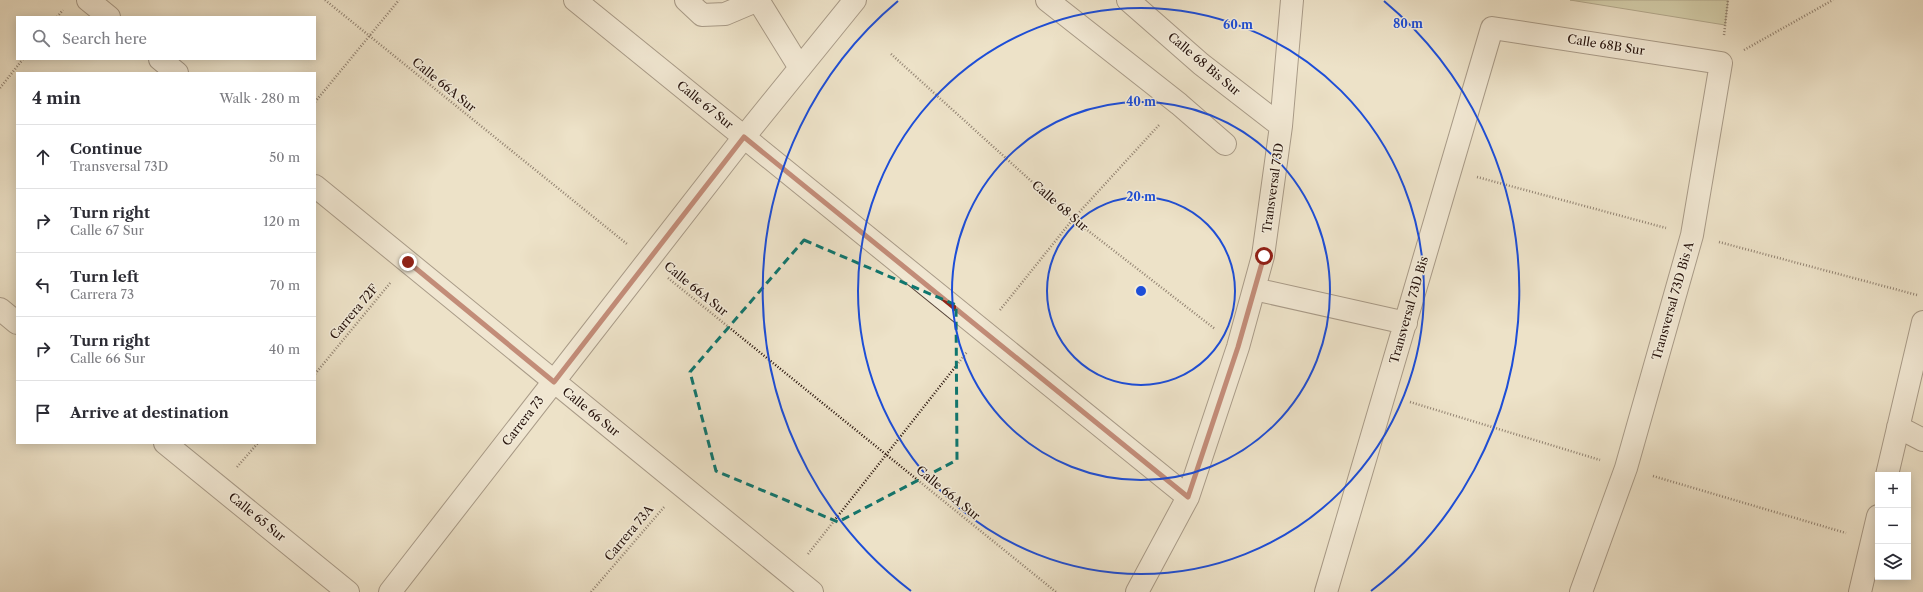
<!DOCTYPE html>
<html lang="en">
<head>
<meta charset="utf-8">
<style>
	:root { --surface:#fff; --page:#f2f2f3; --text:#2b2b33; --muted:#7c7c81; --line:#e1e1e2 }
	body { margin:0; font-family:"Libre Caslon Text",serif; background:var(--page); color:var(--text) }
	.controls { position:absolute; right:12px; bottom:12px; display:grid; overflow:hidden; border-radius:0px; box-shadow:0 2px 10px #0003 }
	.controls button { width:36px; height:36px; display:grid; place-items:center; padding:0; border:0; border-bottom:1px solid var(--line); background:var(--surface); color:var(--text); font:20px sans-serif }
	.stop { position:absolute; width:12px; height:12px; margin:-9px; border:3px solid #8f2418; border-radius:50%; background:#fff }
	.stop.end { background:#8f2418; border-color:#fff; box-shadow:0 1px 4px #0008 }
	.list { margin:0; padding:0; list-style:none }
	h2 { display:flex; justify-content:space-between; align-items:center; height:52px; margin:0; padding:0 16px; font-size:17px }
	h2 small { font-size:13px; font-weight:400; color:var(--muted) }
	.list li { display:grid; grid-template-columns:26px 1fr auto; gap:12px; align-items:center; box-sizing:border-box; height:64px; padding:0 16px; border-top:1px solid var(--line) }
	.list b { display:block; font-size:15px; white-space:nowrap }
	.list p { margin:0; font-size:13px; white-space:nowrap; color:var(--muted) }
	.list em { font-size:13px; font-style:normal; color:var(--muted) }
	.icon { flex:none; width:22px; height:22px; fill:none; stroke:currentColor; stroke-width:2; stroke-linecap:round; stroke-linejoin:round }
	.map { position:relative; flex:none; width:1923px; height:592px; overflow:hidden }
	.search { position:absolute; background:var(--surface); box-shadow:0 2px 10px #0003; left:16px; top:16px; width:300px; height:44px; display:flex; align-items:center; gap:10px; box-sizing:border-box; padding:0 14px; border-radius:0px; color:var(--muted); font-size:15px }
	.panel { position:absolute; background:var(--surface); box-shadow:0 2px 10px #0003; left:16px; top:72px; width:300px; height:372px; border-radius:0px }
	.map>svg:first-child { display:block }
	.green { fill:#bdc293; stroke:#716a4e }
	.lines { fill:none; stroke-linecap:round; stroke-linejoin:round }
	.minor-casing { stroke:#57453a; stroke-width:24 }
	.path { stroke:#25110a; stroke-width:2.5; stroke-dasharray:1 2; stroke-linecap:butt }
	.minor { stroke:#f3ecdb; stroke-width:22 }
	.route { stroke:#8f2418; stroke-width:5 }
	.marked { fill:none; stroke:#0f766e; stroke-width:3; stroke-dasharray:8 5; stroke-linejoin:round }
	.ring { fill:none; stroke:#1d4ed8; stroke-width:2 }
	.labels { text-anchor:middle; stroke-width:3; stroke-linejoin:round; paint-order:stroke }
	.street-label { font-size:12px; fill:#25110a; stroke:#f3ecdb }
	.centre { fill:#1d4ed8; stroke:#f3ecdb; stroke-width:2 }
	.ring-label { font-size:12px; text-anchor:middle; font-weight:bold; fill:#1d4ed8; stroke:#f3ecdb; stroke-width:3; stroke-linejoin:round; paint-order:stroke }
</style>
</head>
<body>
<div class="map">
<svg width="1923" height="592" viewBox="0 0 1923 592">
	<rect width="100%" height="100%" fill="#ede2c8"/>
	<filter id="stains"><feTurbulence type="fractalNoise" baseFrequency=".005" numOctaves="4"/><feColorMatrix values="0 0 0 0 .2 0 0 0 0 .09 0 0 0 0 .02 0 0 0 .5 -.17"/></filter>
	<radialGradient id="worn" r=".72"><stop offset=".6" stop-color="#630" stop-opacity="0"/><stop offset="1" stop-color="#630" stop-opacity=".3"/></radialGradient>
	<path class="green" d="M1570,0H1728L1725,25Z"/>
	<g class="lines">
		<g class="minor-casing">
			<path id="minor" d="M88,0L109,17
				M575,0L1188,497
				M686,0L702,15L725,14L758,0
				M758,0L800,68
				M1047,0L1179,104L1225,144
				M1128,0L1201,64L1281,126
				M160,59L177,73
				M315,186L812,592
				M1254,289L1406,323
				M0,309L17,323
				M1898,427L1923,440
				M165,443L348,592
				M1887,475L1923,322
				M390,592L744,137L855,0
				M1137,592L1188,497L1238,347L1263,256L1281,126L1292,0
				M1326,592L1492,28L1721,63L1692,235L1626,468L1581,592
				M1860,592L1878,516"/>
		</g>
		<path class="path" d="M325,0L627,244
			M57,17L63,10
			M1724,35L1728,0
			M1744,50L1833,0
			M891,54L1073,219L1215,329
			M0,88L23,59
			M315,102L399,0
			M1477,177L1666,228
			M1719,242L1917,295
			M668,278L1056,592
			M1000,310L1073,219L1159,125
			M315,374L391,282
			M1410,402L1600,460
			M237,467L258,443
			M1653,476L1846,533
			M808,554L967,352
			M591,592L665,506"/>
		<use href="#minor" class="minor"/>
	</g>
	<g class="lines">
		<path class="route" d="M408,262L554,382L744,137L1188,497L1238,347L1264,256"/>
	</g>
	<path d="M0 0H1923V592H0ZM804,240L956,305L957,460L838,522L716,471L690,372Z" fill="#ede2c8" fill-opacity=".55" fill-rule="evenodd"/>
	<path class="marked" d="M804,240L956,305L957,460L838,522L716,471L690,372Z"/>
	<g class="ring">
		<circle cx="1141" cy="291" r="94"/>
		<circle cx="1141" cy="291" r="189"/>
		<circle cx="1141" cy="291" r="283"/>
		<path d="M911 591A378 378 0 0 1 898 1M1384 1A378 378 0 0 1 1371 591"/>
	</g>
	<g class="labels">
		<g class="street-label">
			<text transform="translate(1606 45) rotate(9)" y="4">Calle 68B Sur</text>
			<text transform="translate(1204 64) rotate(40)" y="4">Calle 68 Bis Sur</text>
			<text transform="translate(444 85) rotate(39)" y="4">Calle 66A Sur</text>
			<text transform="translate(705 105) rotate(39)" y="4">Calle 67 Sur</text>
			<text transform="translate(1273 188) rotate(-82)" y="4">Transversal 73D</text>
			<text transform="translate(1060 206) rotate(41)" y="4">Calle 68 Sur</text>
			<text transform="translate(696 289) rotate(39)" y="4">Calle 66A Sur</text>
			<text transform="translate(1673 301) rotate(-74)" y="4">Transversal 73D Bis A</text>
			<text transform="translate(1409 310) rotate(-74)" y="4">Transversal 73D Bis</text>
			<text transform="translate(354 312) rotate(-50)" y="4">Carrera 72F</text>
			<text transform="translate(591 412) rotate(39)" y="4">Calle 66 Sur</text>
			<text transform="translate(523 421) rotate(-52)" y="4">Carrera 73</text>
			<text transform="translate(948 493) rotate(39)" y="4">Calle 66A Sur</text>
			<text transform="translate(257 517) rotate(39)" y="4">Calle 65 Sur</text>
			<text transform="translate(629 533) rotate(-50)" y="4">Carrera 73A</text>
		</g>
	</g>
	<circle cx="1141" cy="291" r="6" class="centre"/>
	<g class="ring-label">
		<text x="1408" y="28">80 m</text>
		<text x="1238" y="29">60 m</text>
		<text x="1141" y="106">40 m</text>
		<text x="1141" y="201">20 m</text>
	</g>
	<rect width="100%" height="100%" filter="url(#stains)"/>
	<rect width="100%" height="100%" fill="url(#worn)"/>
</svg>
<div class="controls">
<button>+</button>
<button>−</button>
<button><svg class="icon" aria-label="layers" viewBox="0 0 24 24"><path d="M12 4l9 5-9 5-9-5zM3 14l9 5 9-5"/></svg></button>
</div>
<div class="stop" style="left:1264px;top:256px"></div>
<div class="stop end" style="left:408px;top:262px"></div>
<div class="search"><svg class="icon" aria-label="search" viewBox="0 0 24 24"><circle cx="10" cy="10" r="6"/><path d="M15 15l6 6"/></svg>Search here</div>
<section class="panel">
<h2>4 min<small>Walk · 280 m</small></h2>
<ul class="list">
<li><svg class="icon" aria-label="ahead" viewBox="0 0 24 24"><path d="M12 20V5M6 11l6-6 6 6"/></svg><div><b>Continue</b><p>Transversal 73D</p></div><em>50 m</em></li>
<li><svg class="icon" aria-label="right" viewBox="0 0 24 24"><path d="M7 20v-9h11M14 6l5 5-5 5"/></svg><div><b>Turn right</b><p>Calle 67 Sur</p></div><em>120 m</em></li>
<li><svg class="icon" aria-label="left" viewBox="0 0 24 24"><path d="M17 20v-9H6M10 6l-5 5 5 5"/></svg><div><b>Turn left</b><p>Carrera 73</p></div><em>70 m</em></li>
<li><svg class="icon" aria-label="right" viewBox="0 0 24 24"><path d="M7 20v-9h11M14 6l5 5-5 5"/></svg><div><b>Turn right</b><p>Calle 66 Sur</p></div><em>40 m</em></li>
<li><svg class="icon" aria-label="arrive" viewBox="0 0 24 24"><path d="M6 21V4h12l-3 4 3 4H6"/></svg><div><b>Arrive at destination</b></div></li>
</ul>
</section>
</div>
</body>
</html>
